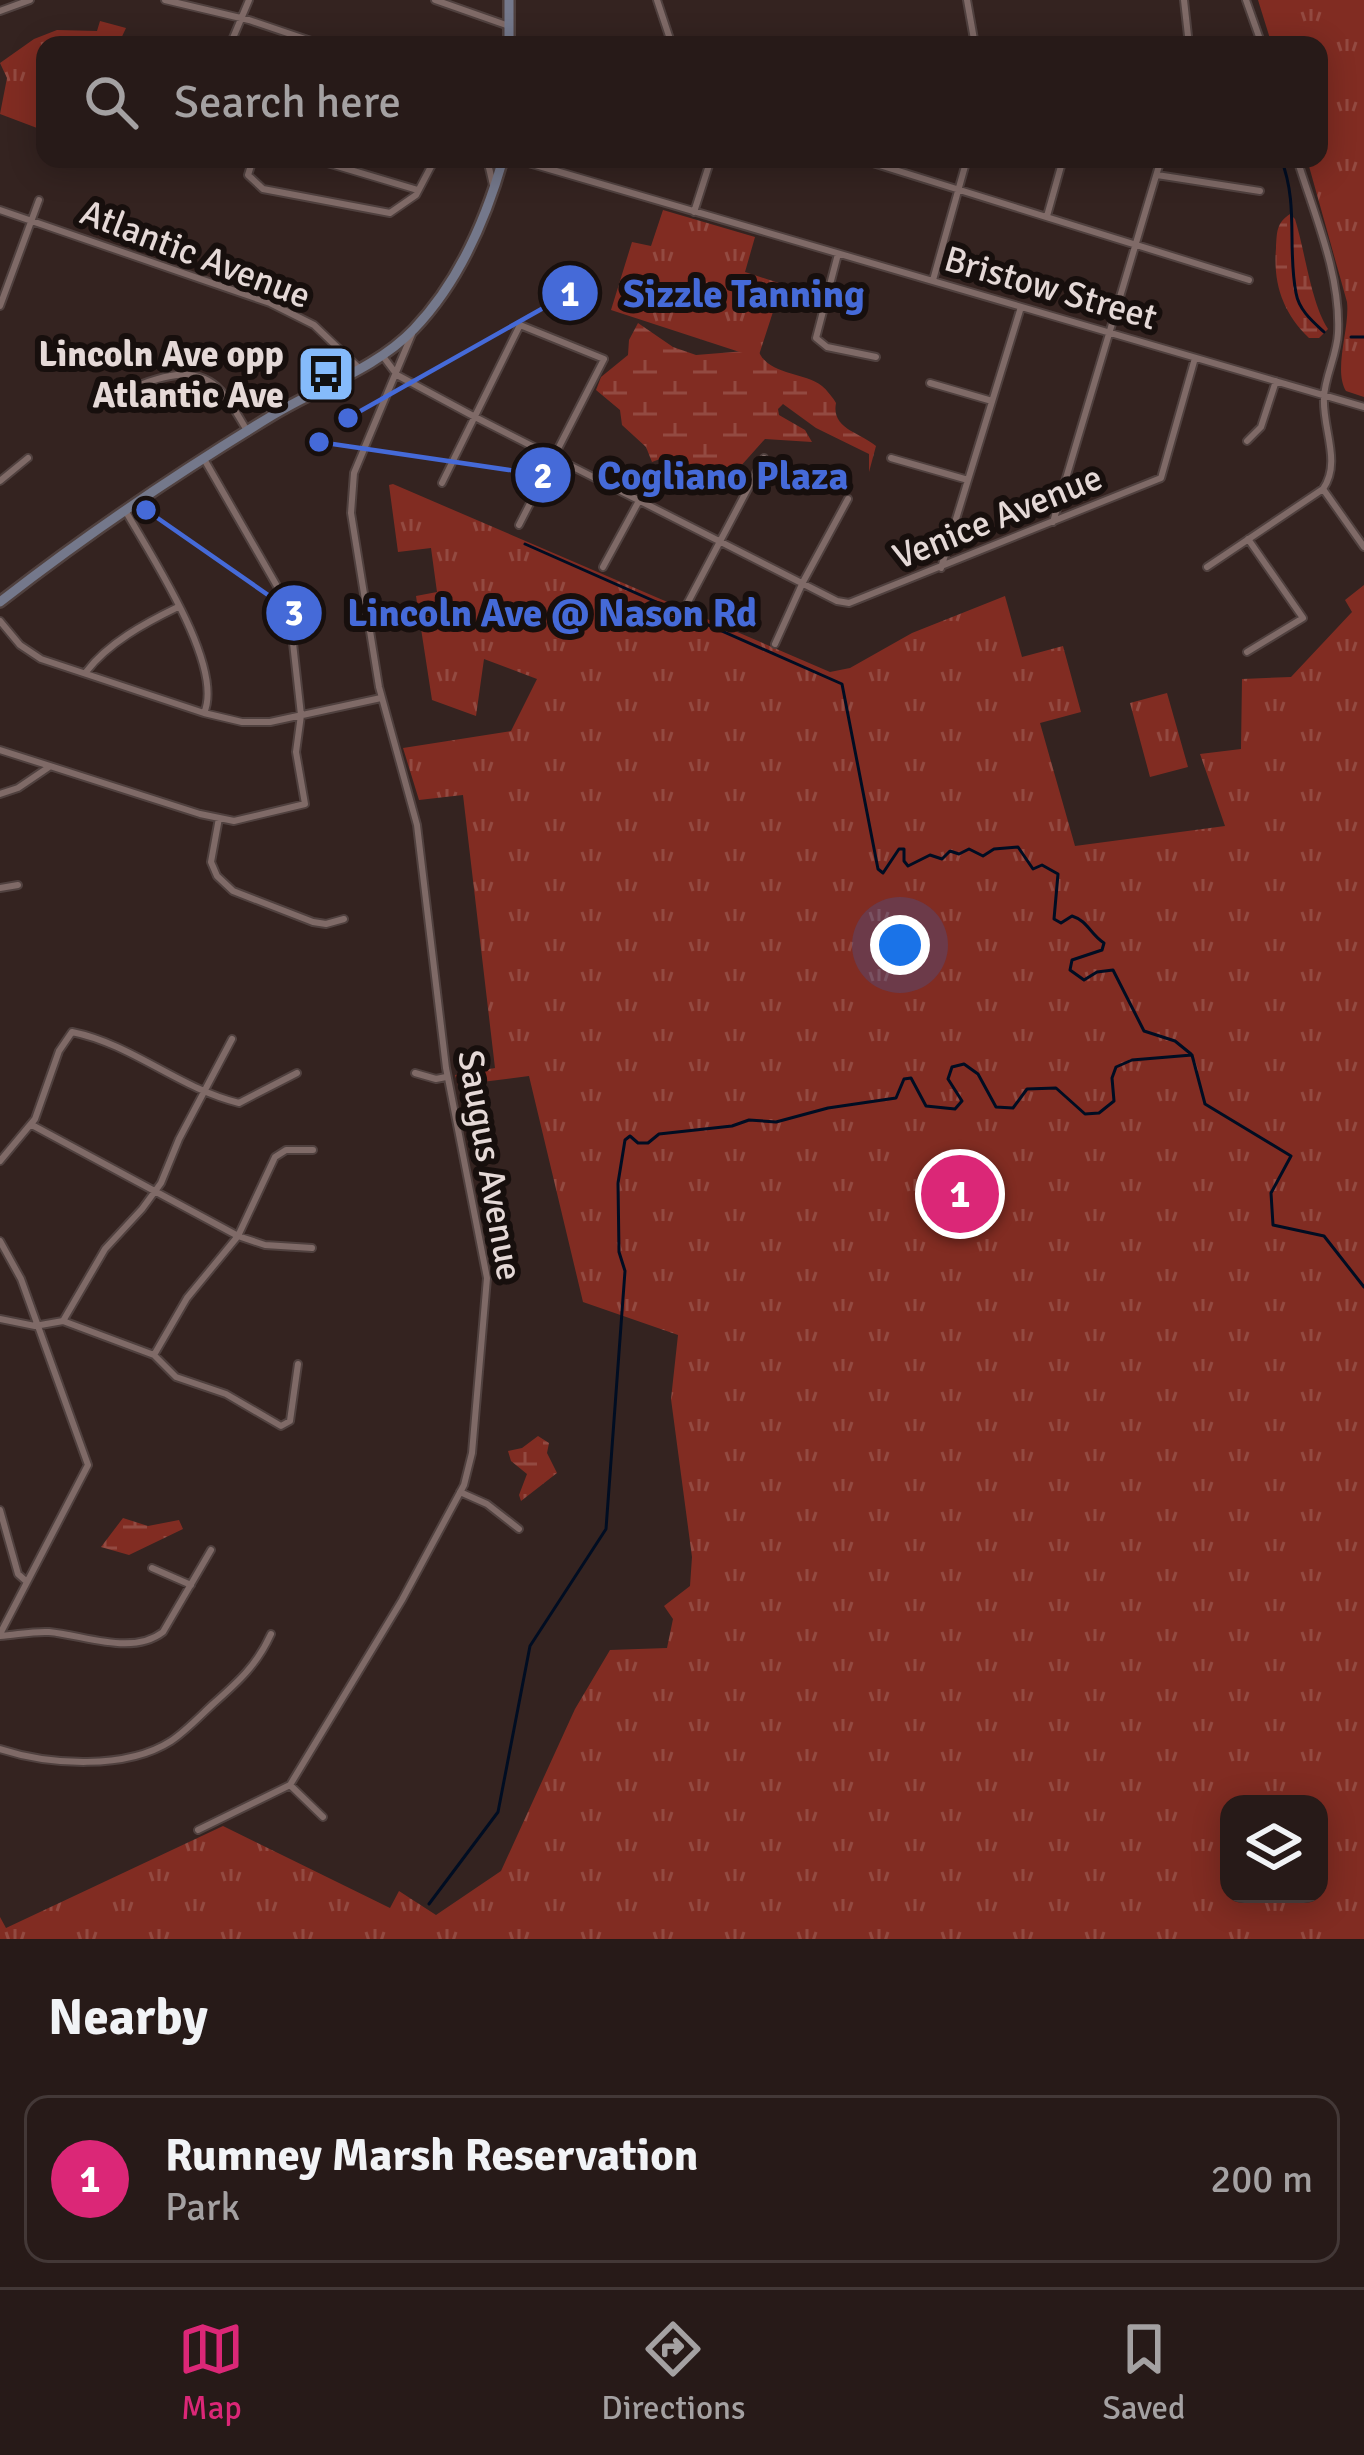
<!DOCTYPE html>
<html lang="en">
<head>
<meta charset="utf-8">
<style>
	:root { --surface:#271a18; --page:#2f2321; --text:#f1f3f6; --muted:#a4a1a2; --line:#433837; --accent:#db2777 }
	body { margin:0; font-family:Signika,sans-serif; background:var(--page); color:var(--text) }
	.controls { position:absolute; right:36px; bottom:36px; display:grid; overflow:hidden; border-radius:24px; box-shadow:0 6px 30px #0003 }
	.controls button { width:108px; height:108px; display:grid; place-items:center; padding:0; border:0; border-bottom:3px solid var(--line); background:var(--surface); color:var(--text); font:60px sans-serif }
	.you { position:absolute; left:900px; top:945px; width:42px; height:42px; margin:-30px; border:9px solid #fff; border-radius:50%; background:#1a73e8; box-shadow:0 0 0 18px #1a73e833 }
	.badge { display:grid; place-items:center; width:78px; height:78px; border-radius:50%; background:var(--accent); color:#fff; font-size:39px; font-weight:700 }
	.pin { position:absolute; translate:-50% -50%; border:6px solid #fff; box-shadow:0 3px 12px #0006 }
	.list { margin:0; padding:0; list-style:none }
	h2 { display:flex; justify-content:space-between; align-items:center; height:156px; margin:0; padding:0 48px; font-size:51px }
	h2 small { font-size:39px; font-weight:400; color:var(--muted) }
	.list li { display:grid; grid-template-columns:78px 1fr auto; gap:36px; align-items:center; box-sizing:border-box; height:168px; margin:0 24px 24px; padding:0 24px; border:3px solid var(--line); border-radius:24px }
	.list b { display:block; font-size:45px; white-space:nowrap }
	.list p { margin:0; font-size:39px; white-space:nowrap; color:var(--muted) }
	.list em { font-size:39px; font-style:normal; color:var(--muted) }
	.icon { flex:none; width:66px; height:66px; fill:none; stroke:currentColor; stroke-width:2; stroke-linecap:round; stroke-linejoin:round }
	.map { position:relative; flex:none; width:1364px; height:1939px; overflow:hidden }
	.search { position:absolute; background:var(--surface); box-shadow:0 6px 30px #0003; left:36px; right:36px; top:36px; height:132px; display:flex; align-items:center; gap:30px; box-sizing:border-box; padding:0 42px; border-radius:24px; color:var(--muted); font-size:45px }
	.sheet { height:348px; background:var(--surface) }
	nav { display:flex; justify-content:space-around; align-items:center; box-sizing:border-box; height:168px; border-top:3px solid var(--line); background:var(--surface); font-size:33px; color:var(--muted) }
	nav a { display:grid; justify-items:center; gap:6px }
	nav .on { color:var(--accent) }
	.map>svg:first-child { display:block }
	.wetland { fill:url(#wetland-marsh) }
	.park { fill:url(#park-tufts); fill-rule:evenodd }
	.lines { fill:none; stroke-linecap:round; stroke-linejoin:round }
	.stream { stroke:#000d22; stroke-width:3 }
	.street-casing { stroke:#50413f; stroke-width:10 }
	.secondary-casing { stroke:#50413f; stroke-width:14 }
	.street { stroke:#7f6a67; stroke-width:6 }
	.secondary { stroke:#74788b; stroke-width:9 }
	.labels { text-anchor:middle; stroke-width:12; stroke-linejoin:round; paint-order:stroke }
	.street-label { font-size:36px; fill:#e5d9d7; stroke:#170f0d }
	.poi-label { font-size:36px; font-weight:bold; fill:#e5d9d7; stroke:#170f0d; text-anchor:end }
	.leader { fill:none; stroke:#456ad8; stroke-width:4.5 }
	.callout-dot { fill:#456ad8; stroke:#170f0d; stroke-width:4.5 }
	.mark-label { font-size:36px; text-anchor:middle; font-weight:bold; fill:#fff }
	.callout-label { font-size:39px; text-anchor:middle; font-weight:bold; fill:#456ad8; stroke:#170f0d; stroke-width:12; stroke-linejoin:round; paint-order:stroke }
</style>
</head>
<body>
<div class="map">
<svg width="1364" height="1939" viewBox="0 0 1364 1939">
	<defs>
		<pattern id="wetland-marsh" width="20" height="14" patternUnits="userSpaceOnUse" patternTransform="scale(3)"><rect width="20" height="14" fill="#812c22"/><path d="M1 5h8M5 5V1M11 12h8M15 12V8" fill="none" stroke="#934a41"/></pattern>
		<pattern id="park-tufts" width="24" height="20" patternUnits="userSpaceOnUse" patternTransform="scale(3)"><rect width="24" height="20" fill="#812c22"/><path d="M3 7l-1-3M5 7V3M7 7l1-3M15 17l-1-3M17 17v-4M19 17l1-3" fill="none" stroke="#934a41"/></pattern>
	</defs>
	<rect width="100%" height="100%" fill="#342320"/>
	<path class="wetland" d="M1290,214L1295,219C1305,251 1311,303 1328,329L1319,338H1309C1283,313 1273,284 1276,248C1277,233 1276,223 1290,214Z
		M638,323L673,347L696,355L758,350C768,376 802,371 822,386C826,389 834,399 836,403C831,429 860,432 876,446L869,472V454L816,428L783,404L778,409L779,415L805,430L812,442L765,439L731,477L715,466L697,478L660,459L652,462L646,447L622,425L620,410L596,390L601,377L628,355L629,340Z
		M538,1436L549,1443L547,1453L557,1473L521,1501L519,1495L527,1474L511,1461L508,1451L522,1448Z
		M123,1518L148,1526L179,1520L183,1529L129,1555L101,1547Z"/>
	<path class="park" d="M1258,0H1364V397L1346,391C1333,369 1350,329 1347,302L1307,159H1319V45H1272Z
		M100,21L126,28L118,45H45V131L0,114L7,78L0,63L34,39L57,30L97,31Z
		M663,210L755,237L745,272L782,284L758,358L611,310L632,242L651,246Z
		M393,484L830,672L850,668L912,633L1005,596L1022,657L1063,646L1081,712L1040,723L1075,846L1225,826L1200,754L1241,749L1242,679L1291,677L1352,612L1345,600L1364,585V1939H0V1917L6,1928L223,1826L390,1908L399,1891L436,1915L501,1871L575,1709L610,1650L667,1648L673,1619L664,1606L690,1586L692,1557L671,1399L678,1335L583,1302L529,1076L458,1085L455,1075L495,1068L463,795L419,800L403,748L511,731L537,679L484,659L476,716L432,700L416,596L437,592L431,548L398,552L389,485ZM1229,1804H1319V1894H1229Z
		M1167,693L1188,767L1150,777L1130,703Z"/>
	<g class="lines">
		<path class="stream" d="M1281,159C1299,204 1287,248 1296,293C1299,310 1312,321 1324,332
			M1351,337H1364
			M525,544L842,684L878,869L883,873L899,849H904V861L908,866L930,855L942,859L950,851L959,854L969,849L983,856L994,849L1018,847L1033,869L1042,865L1058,874L1054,919L1061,923L1072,916C1088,921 1090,934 1104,943L1102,950L1072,960L1070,970L1084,980L1097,972L1113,970L1144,1031L1175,1041L1191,1054
			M429,1904L498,1812L530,1646L606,1529L625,1271L619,1252L618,1183L625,1140L630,1136L638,1143H648L659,1134L732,1126L749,1120L776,1122L828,1108L896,1098L904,1079L911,1078L926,1106L955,1109L962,1101L948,1079L952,1067L964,1064L978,1074L996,1107L1013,1108L1027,1089L1056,1088L1085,1114L1099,1113L1114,1101L1112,1078L1116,1067L1132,1060L1192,1055L1205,1104L1291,1156L1271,1193L1273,1225L1324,1236L1364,1287"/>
		<g class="street-casing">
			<path id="street" d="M165,0L249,20L311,41
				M435,0L509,26
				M657,0L672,45
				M967,0L975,45
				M1184,0L1189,45
				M1246,0L1262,45
				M0,11L30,0
				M230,45L249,0
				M253,159L248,175L263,189L390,213L416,195L435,159
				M314,159L418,190
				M487,159L493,185
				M515,159L1364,407
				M860,159L1249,280
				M1157,175L1260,191
				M0,210L270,303L314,325L359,368
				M694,212L711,159
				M1047,216L1063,159
				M838,254L816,338L827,347L876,357
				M933,280L967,159
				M0,306L39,200
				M382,355L397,375L475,417L837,601L849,603L1161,478L1195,358
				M930,383L992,401
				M95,405C132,390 187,354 221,391C232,403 239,418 248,432
				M1247,441L1261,427L1276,381
				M891,458L968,480
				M0,481L28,458
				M442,483L520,325L604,359L519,525
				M1323,489L1364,547
				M125,510C149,553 225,666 204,713
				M1053,522L1161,159
				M603,567L640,499
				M1207,567L1323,489C1342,462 1322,428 1324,397C1325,376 1337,355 1338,333C1341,275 1314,214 1297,159
				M941,568L1021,307
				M687,604L764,458
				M0,621L20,645L41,659L204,713L242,722H270L381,698
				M775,644L803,582L848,499
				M1247,652L1303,618L1248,539
				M86,672C108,643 145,623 178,607
				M0,750L200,814L234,821L305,804L296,752L301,715L289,607L204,459
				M0,794L18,788L49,767
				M219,818L211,862L217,876L233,891L313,922L326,924L344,919
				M0,888L18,885
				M415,1073L436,1079L446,1077
				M32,1125L238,1236L265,1245L312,1248
				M0,1161L35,1119L59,1051L72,1032C132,1044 180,1089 239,1103L297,1073
				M0,1241L21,1279L88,1465L0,1634
				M0,1319L35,1326L63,1321L154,1355L176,1377L226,1394L281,1426L290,1421L298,1364
				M63,1321L105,1249L142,1209L161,1183L179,1139L232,1039
				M154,1355L187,1298L238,1236L275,1157L286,1150H313
				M460,1492L487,1504L519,1529
				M0,1510L18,1574L27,1582
				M152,1568L191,1585
				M0,1636C16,1635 33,1631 49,1632C84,1635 132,1656 163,1632L211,1550
				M0,1749C49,1765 126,1770 171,1741C186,1731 200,1716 213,1704C238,1682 257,1665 271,1634
				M290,1785L323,1817
				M198,1830L290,1785L402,1600L464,1485L472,1453L487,1278L446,1068L417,825L379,687L351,513L354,473L412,334"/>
		</g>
		<g class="secondary-casing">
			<path id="secondary" d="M509,45V0
				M0,602C87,534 179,472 273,415C319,387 377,368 414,329C458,283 486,219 503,159"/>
		</g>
		<use href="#street" class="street"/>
		<use href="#secondary" class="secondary"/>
	</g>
	<defs>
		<g id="bus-square" transform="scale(3)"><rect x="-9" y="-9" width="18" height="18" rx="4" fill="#85bbfb" stroke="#170f0d"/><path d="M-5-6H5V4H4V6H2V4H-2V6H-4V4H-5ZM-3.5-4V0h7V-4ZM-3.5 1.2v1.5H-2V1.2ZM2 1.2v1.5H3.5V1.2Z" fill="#111"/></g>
	</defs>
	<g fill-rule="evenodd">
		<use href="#bus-square" x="326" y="374"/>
	</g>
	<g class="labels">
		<g class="street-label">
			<text transform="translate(196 253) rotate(21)" y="13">Atlantic Avenue</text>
			<text transform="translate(1051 287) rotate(16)" y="13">Bristow Street</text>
			<text transform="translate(997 516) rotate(-22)" y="13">Venice Avenue</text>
			<text transform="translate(491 1165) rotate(80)" y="13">Saugus Avenue</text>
		</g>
		<g class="poi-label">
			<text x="284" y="366">Lincoln Ave opp<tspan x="284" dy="41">Atlantic Ave</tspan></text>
		</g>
	</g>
	<path class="leader" d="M348 418L570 293M319 442L543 475M146 510L294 613"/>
	<g class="callout-dot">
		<circle cx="348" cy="418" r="12"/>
		<circle cx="319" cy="442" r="12"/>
		<circle cx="146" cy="510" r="12"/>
		<circle cx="570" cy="293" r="30"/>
		<circle cx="543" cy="475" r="30"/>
		<circle cx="294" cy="613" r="30"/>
	</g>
	<g class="mark-label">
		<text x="570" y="306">1</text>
		<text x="543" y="488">2</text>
		<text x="294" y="625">3</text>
	</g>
	<g class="callout-label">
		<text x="744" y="307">Sizzle Tanning</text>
		<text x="723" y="489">Cogliano Plaza</text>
		<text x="552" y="626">Lincoln Ave @ Nason Rd</text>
	</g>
</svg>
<div class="controls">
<button><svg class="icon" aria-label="layers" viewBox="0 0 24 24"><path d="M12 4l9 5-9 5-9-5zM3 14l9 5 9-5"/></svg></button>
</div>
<div class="you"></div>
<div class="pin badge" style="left:960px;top:1194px">1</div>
<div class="search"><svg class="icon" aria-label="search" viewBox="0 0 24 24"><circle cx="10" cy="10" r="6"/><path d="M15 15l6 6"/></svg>Search here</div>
</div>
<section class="sheet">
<h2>Nearby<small></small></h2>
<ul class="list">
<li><span class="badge">1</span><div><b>Rumney Marsh Reservation</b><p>Park</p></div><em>200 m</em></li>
</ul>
</section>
<nav>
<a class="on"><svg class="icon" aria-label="map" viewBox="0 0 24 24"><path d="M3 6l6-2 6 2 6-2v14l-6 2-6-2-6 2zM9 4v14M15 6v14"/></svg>Map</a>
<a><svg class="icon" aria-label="directions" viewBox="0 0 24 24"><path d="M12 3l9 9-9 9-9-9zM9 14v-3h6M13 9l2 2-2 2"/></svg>Directions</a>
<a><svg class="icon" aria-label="saved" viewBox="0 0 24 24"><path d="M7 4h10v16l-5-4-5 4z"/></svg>Saved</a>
</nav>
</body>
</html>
